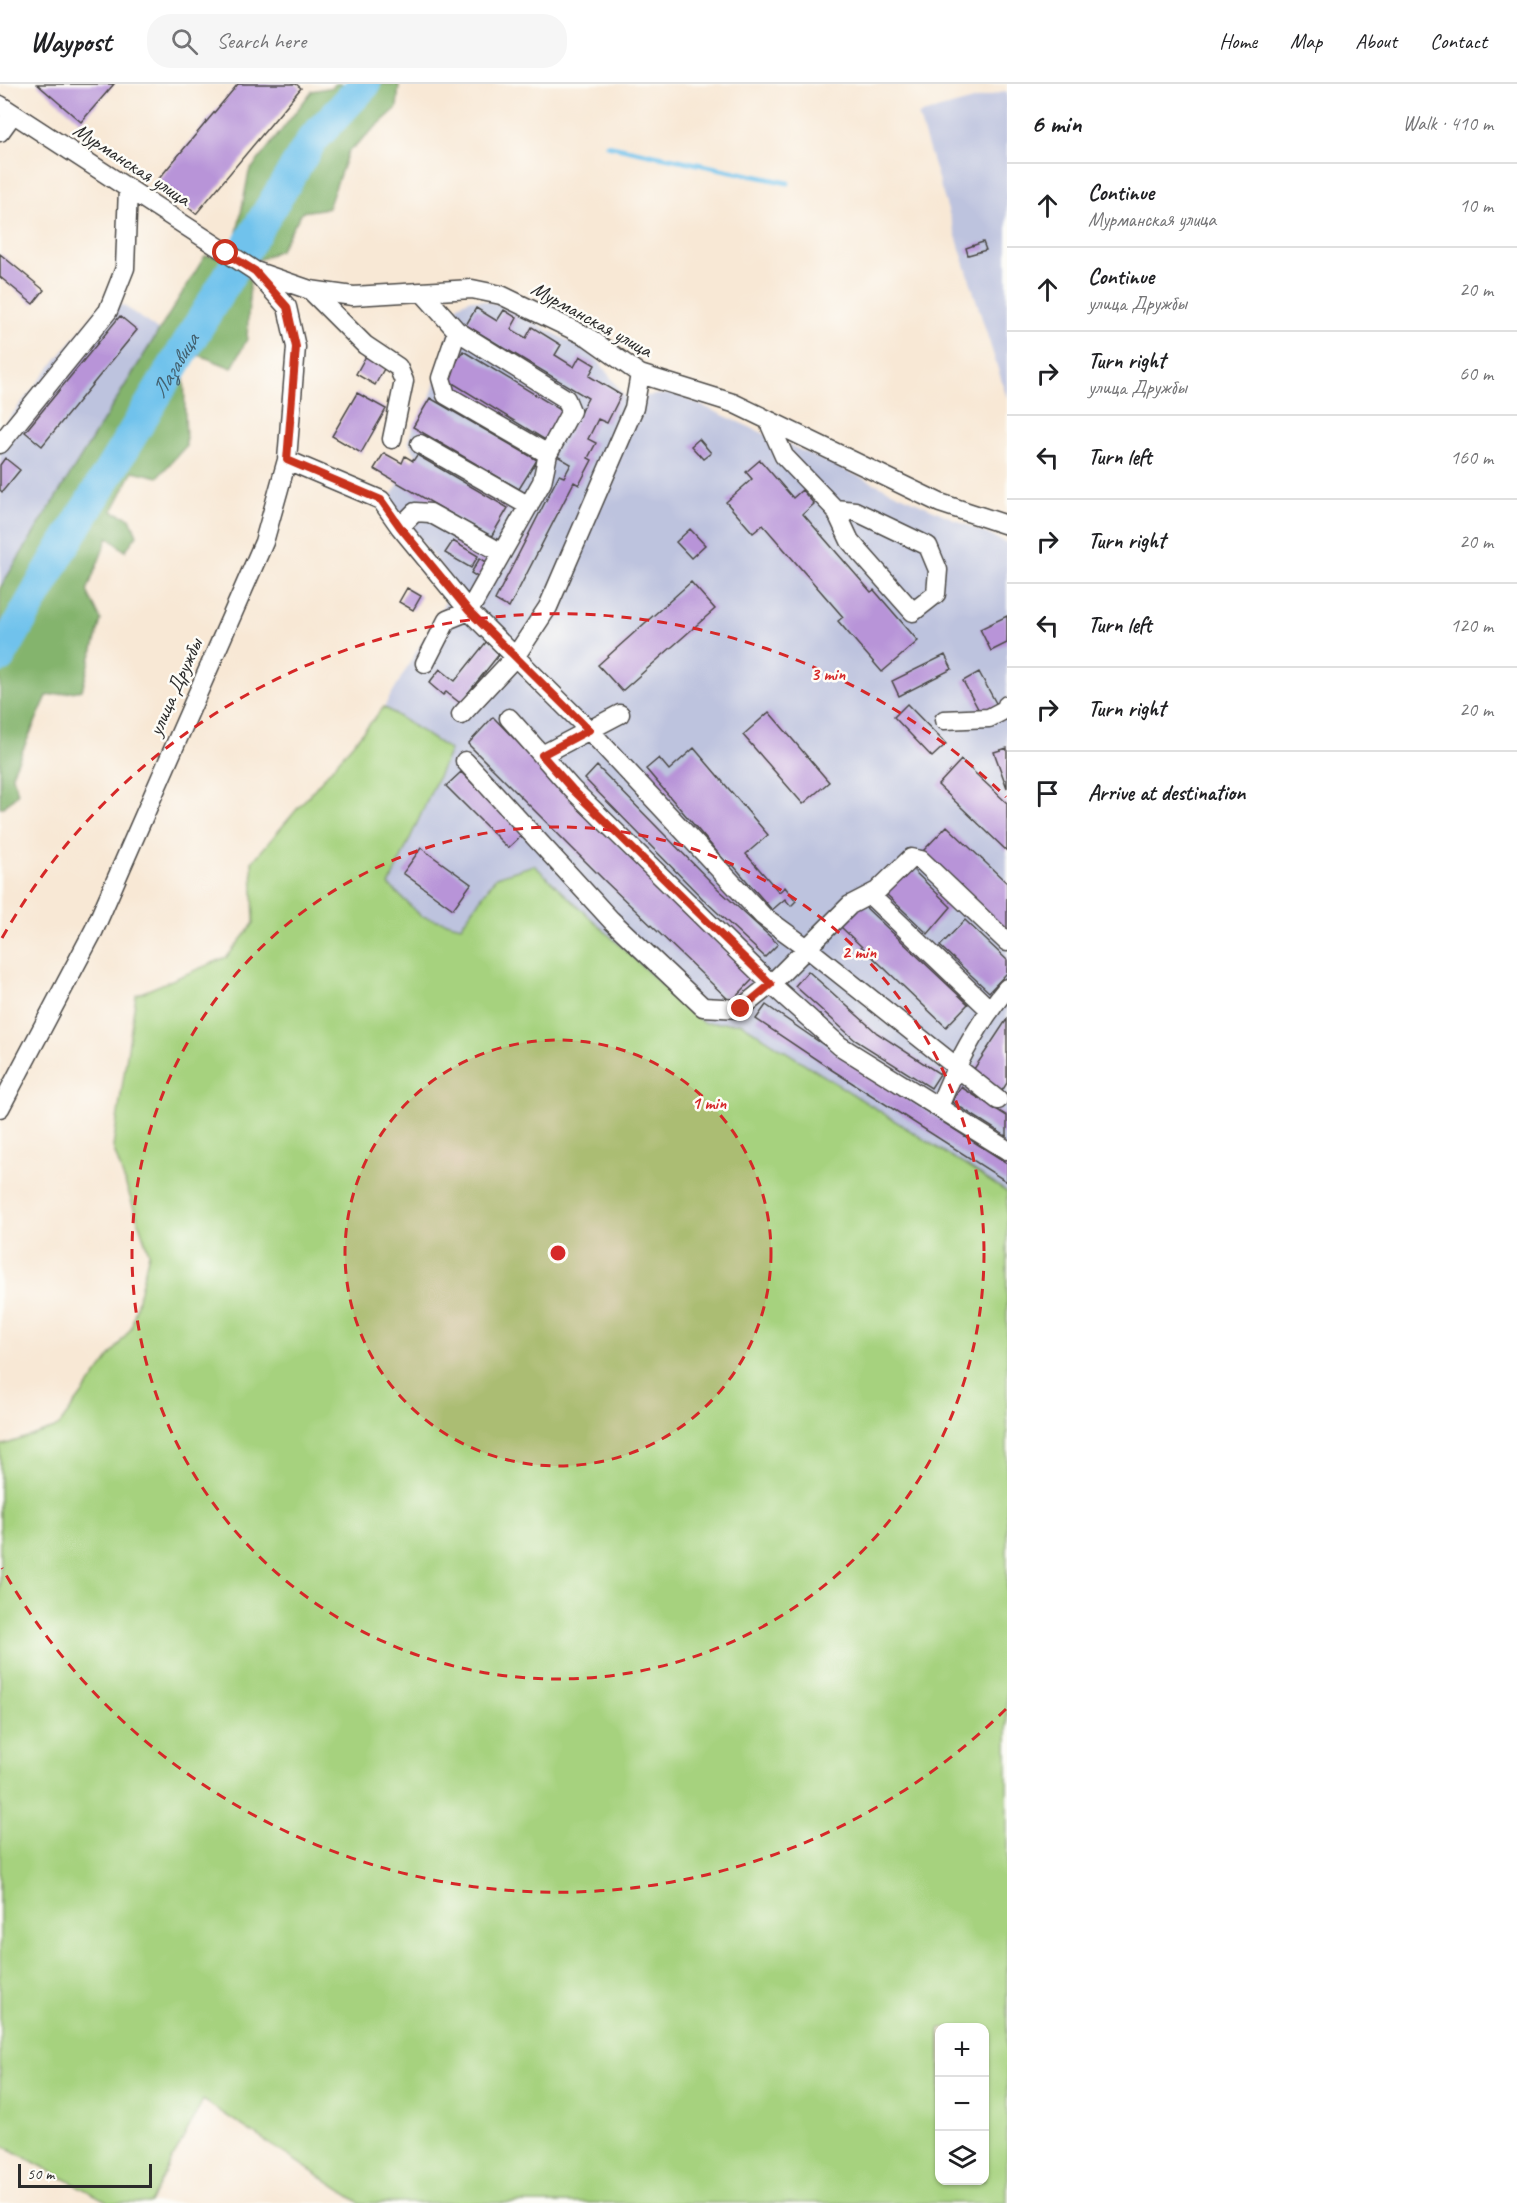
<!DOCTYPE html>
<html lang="en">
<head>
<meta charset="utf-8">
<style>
	:root { --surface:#fff; --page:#f6f6f6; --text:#202124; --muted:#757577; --line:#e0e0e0 }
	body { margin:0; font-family:Caveat,sans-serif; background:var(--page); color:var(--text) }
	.controls { position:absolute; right:18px; bottom:18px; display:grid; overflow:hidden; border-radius:12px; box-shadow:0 2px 4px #0004 }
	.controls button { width:54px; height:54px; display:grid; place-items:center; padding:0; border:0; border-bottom:2px solid var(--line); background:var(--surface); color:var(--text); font:30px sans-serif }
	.scale { position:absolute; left:18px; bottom:15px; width:134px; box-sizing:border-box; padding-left:6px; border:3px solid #2b2b2b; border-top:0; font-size:16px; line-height:21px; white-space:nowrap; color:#2b2b2b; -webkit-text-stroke:4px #fdfcf7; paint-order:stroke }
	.stop { position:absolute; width:18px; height:18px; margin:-14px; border:4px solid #c8321e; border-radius:50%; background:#fff }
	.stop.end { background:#c8321e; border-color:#fff; box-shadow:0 2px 6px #0008 }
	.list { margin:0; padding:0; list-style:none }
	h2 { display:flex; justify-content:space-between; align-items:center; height:78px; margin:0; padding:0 24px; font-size:26px }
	h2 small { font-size:20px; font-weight:400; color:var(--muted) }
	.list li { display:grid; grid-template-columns:39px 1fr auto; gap:18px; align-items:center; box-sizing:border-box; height:84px; padding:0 24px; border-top:2px solid var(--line) }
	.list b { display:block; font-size:22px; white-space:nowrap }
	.list p { margin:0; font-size:20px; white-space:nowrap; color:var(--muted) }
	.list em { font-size:20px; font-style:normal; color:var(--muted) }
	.icon { flex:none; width:33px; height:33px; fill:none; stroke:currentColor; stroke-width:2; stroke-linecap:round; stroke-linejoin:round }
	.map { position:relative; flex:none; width:1007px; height:2119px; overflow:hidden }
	header { display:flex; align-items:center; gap:36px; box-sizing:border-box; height:84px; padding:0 30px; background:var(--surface); border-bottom:2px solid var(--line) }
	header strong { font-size:28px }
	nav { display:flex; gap:33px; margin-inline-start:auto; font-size:21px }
	.search { width:420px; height:54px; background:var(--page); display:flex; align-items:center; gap:15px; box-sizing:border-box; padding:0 21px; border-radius:24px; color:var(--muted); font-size:22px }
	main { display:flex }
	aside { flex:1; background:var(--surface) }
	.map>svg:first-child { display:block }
	.industrial { fill:#bdc3de }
	.green { fill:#a6d27e; stroke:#687e54; stroke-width:1.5; fill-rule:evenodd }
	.forest { fill:#84b46d; stroke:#58704c; stroke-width:1.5 }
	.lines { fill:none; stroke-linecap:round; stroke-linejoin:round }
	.stream { stroke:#70c2ec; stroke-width:5 }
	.river { stroke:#70c2ec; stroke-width:32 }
	.building { fill:#b894d8 }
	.minor-casing { stroke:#4a4744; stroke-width:21 }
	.minor { stroke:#fff; stroke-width:18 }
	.route { stroke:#c8321e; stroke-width:8 }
	.ring { fill:none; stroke:#d62828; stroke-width:3; stroke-dasharray:10 8 }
	.labels { text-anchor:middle; stroke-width:5; stroke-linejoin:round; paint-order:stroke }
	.street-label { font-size:21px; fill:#2b2b2b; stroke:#fdfcf7 }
	.water-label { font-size:22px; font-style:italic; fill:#43606f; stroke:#fdfcf7 }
	.centre { fill:#d62828; stroke:#fdfcf7; stroke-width:3 }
	.ring-label { font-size:18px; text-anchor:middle; font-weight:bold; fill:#d62828; stroke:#fdfcf7; stroke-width:5; stroke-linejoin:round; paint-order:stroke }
</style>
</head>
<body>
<header>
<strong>Waypost</strong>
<div class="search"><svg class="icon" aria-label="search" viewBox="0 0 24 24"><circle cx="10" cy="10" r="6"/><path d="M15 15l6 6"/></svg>Search here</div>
<nav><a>Home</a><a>Map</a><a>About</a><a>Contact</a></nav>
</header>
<main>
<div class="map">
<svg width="1007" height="2119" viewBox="0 0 1007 2119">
	<rect width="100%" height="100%" fill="#fdfcf7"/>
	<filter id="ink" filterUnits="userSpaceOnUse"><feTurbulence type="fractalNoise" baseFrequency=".0167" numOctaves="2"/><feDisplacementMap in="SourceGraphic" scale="12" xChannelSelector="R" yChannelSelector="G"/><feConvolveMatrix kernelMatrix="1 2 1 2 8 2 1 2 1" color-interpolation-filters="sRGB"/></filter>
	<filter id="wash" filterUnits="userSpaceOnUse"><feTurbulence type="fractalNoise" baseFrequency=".008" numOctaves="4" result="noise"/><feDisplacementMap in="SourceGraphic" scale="24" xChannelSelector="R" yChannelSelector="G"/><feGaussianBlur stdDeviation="1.35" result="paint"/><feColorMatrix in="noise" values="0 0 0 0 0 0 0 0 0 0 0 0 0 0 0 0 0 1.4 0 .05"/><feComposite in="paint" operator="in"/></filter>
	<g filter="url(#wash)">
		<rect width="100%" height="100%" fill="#f8e8d5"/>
		<path class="industrial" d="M1007,7V314L918,31Z
			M471,215L500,220L594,271L626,314L674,309L1007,459V1108L741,939L703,940L534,781L496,793L461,842L421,832L389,801L450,666L384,623L455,501L389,415L416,371L408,357L413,343L430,314L458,221Z
			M123,221L159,247L0,504V345L99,223Z"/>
		<path class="green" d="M384,623L450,666L389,801L421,832L461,842L496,793L534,781L703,939H741L1007,1108V2119H360L203,2016L150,2119H110L0,2060V1362L58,1343L131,1244L149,1169L113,1063L136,911L227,873L254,839L252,778ZM940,1944H984V2096H940Z"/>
		<path class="forest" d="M335,0H399L397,24L348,68L328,124L302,128L280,166L259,176L235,159L249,88L312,7L333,3Z
			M205,172L225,173L250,196L247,255L232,284L199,271L184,286L186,362L158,393L133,387L112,427L130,434L137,451L125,467L108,453L87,507L101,536L82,606L47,612L12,690L18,709L4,723H0V504Z"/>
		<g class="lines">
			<path class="stream" d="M607,61L788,99"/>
			<path class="river" id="s1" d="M0,573L57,473L312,56L365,0"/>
		</g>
		<g id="blocks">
			<path class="building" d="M37,0H114L81,38Z
				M238,0H296L301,4L196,130L157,97Z
				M983,158L986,166L968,171L966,164Z
				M0,170L44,206L33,220L0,193Z
				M476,224L497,237L504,226L517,234L511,245L526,254L532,243L561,261L555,271L574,283L580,272L595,281L589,292L621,311L607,339L598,335L588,355L596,359L588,374L592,376L579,401L574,398L509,524L495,516L559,391L564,393L571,380L557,372L588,314L466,241Z
				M120,232L137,246L42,362L25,348Z
				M463,267L564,328L547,357L446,295Z
				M366,272L385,283L375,301L356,290Z
				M357,309L386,325L361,369L332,352Z
				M430,314L537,376L519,405L413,343Z
				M699,355L711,369L703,375L691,362Z
				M384,369L402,379L405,372L413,377L417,371L508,424L491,453L374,385Z
				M5,374L20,386L2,408L0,406V381Z
				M760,376L793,414L802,406L814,420L803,430L871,508L874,506L918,557L882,588L838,537L843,533L763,441L753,449L726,418L752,395L746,388Z
				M690,445L705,461L691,474L676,458Z
				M453,457L478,472L471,484L445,469Z
				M480,474L488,479L479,494L471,489Z
				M691,498L715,525L622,607L598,581Z
				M407,504L421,512L413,526L399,518Z
				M1007,532V559L991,567L980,545Z
				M487,557L501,568L460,619L446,608L443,611L429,599L440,585L455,597Z
				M945,571L952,585L899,612L892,597Z
				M979,588L997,621L981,630L963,597Z
				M907,620L946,660L932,673L894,633Z
				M769,628L829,698L803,720L743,651Z
				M493,633L631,775L754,894L731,918L607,799L468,660Z
				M694,664L768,751L746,770L779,808L785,803L796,817L791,822L785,815L772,826L733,781L730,783L646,685L659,674L669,686Z
				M1007,664V704L994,668Z
				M961,676L1007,719V767L938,701Z
				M597,682L716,803L778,860L765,873L703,815L585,695Z
				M461,688L523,750L508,764L446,702Z
				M947,742L1007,799V847L923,767Z
				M421,764L471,800L453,825L403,789Z
				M910,783L951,823L928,850L885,809Z
				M862,820L968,920L946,943L841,843Z
				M965,836L1007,876V889L989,908L940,862Z
				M808,887L877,949L940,990L931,1004L855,956L795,902Z
				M766,921L841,973L1007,1079V1098L832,986L756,935Z
				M1007,935V999L1002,1007L972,988Z
				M961,1003L1007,1032V1053L952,1018Z"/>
		</g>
	</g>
	<g filter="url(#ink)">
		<use href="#blocks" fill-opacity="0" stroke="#4a4744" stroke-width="1.5"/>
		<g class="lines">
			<g class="minor-casing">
				<path id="minor" d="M0,21L255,187L310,206L353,212L472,205L501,211L588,253L640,290L733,319L940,419L1007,441
					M0,48L13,30
					M310,206L365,261L398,283L404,297L392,355
					M422,208L457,247L566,315L571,327L548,370L542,398L469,527L447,536L425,579
					M457,247L441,294L446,311L548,370
					M768,336L784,372L835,425L850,457L913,528L936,510L938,486L928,462L855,427L835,425
					M0,360L108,227L125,184L128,104
					M420,360L529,422
					M287,376L381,416L400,443L469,527L589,646L763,832L807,864L998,1016
					M400,443L415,428L430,429L502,469
					M461,631L515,573L548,523L634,324L640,290
					M509,634L572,705L771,900L840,962L1007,1066
					M944,636L989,634L1006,625L1007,621
					M542,671L620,630
					M465,677L611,836L703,923L740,925L771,900L850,821L877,807L911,774L921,776L1007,858
					M870,811L989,925
					M939,1023C956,980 977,940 1007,904
					M0,1024L94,846L264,458L287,376L296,263L287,223L256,188"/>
			</g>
			<use href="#minor" class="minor"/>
		</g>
	</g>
	<g class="lines" filter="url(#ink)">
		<path class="route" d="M226,169L255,187L287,223L296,263L287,376L381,416L400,443L469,527L589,646L542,671L572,705L771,900L741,925"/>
	</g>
	<circle cx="558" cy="1169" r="213" fill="#d62828" fill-opacity=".12"/>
	<g class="ring">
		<circle cx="558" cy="1169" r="213"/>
		<circle cx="558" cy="1169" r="426"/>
		<path d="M1006 1625A639 639 0 0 1 2 1484M2 854A639 639 0 0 1 1006 713"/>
	</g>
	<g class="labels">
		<g class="street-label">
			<text transform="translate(132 80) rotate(33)" y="7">Мурманская улица</text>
			<text transform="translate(592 235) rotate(29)" y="7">Мурманская улица</text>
			<text transform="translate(175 603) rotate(-66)" y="7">улица Дружбы</text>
		</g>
		<g class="water-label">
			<text dy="8" stroke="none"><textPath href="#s1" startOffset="340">Лазавица</textPath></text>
		</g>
	</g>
	<circle cx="558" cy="1169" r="9" class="centre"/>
	<g class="ring-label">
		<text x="828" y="596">3 min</text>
		<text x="859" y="874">2 min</text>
		<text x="709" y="1025">1 min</text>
	</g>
</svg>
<div class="controls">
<button>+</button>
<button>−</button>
<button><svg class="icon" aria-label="layers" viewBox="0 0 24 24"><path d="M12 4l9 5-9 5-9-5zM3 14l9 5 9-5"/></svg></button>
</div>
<div class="scale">50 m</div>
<div class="stop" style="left:226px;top:169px"></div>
<div class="stop end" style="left:741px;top:925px"></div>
</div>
<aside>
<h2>6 min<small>Walk · 410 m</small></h2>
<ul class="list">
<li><svg class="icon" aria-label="ahead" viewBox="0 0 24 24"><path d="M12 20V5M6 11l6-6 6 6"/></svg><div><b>Continue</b><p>Мурманская улица</p></div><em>10 m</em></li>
<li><svg class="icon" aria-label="ahead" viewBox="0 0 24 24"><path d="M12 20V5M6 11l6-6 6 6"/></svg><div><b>Continue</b><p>улица Дружбы</p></div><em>20 m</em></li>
<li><svg class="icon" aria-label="right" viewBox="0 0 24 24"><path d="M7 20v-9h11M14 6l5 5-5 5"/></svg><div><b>Turn right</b><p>улица Дружбы</p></div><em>60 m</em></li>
<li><svg class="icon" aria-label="left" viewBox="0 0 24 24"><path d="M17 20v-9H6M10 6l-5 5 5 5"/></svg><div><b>Turn left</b></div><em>160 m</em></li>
<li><svg class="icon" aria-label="right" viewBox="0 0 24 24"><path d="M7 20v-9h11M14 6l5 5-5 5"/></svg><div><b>Turn right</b></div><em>20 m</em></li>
<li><svg class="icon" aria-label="left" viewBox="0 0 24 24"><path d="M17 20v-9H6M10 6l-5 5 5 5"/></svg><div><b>Turn left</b></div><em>120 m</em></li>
<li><svg class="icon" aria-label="right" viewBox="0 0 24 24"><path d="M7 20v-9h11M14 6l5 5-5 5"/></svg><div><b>Turn right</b></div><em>20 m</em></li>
<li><svg class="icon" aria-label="arrive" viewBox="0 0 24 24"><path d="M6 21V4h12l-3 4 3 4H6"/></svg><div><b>Arrive at destination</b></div></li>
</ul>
</aside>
</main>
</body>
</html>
